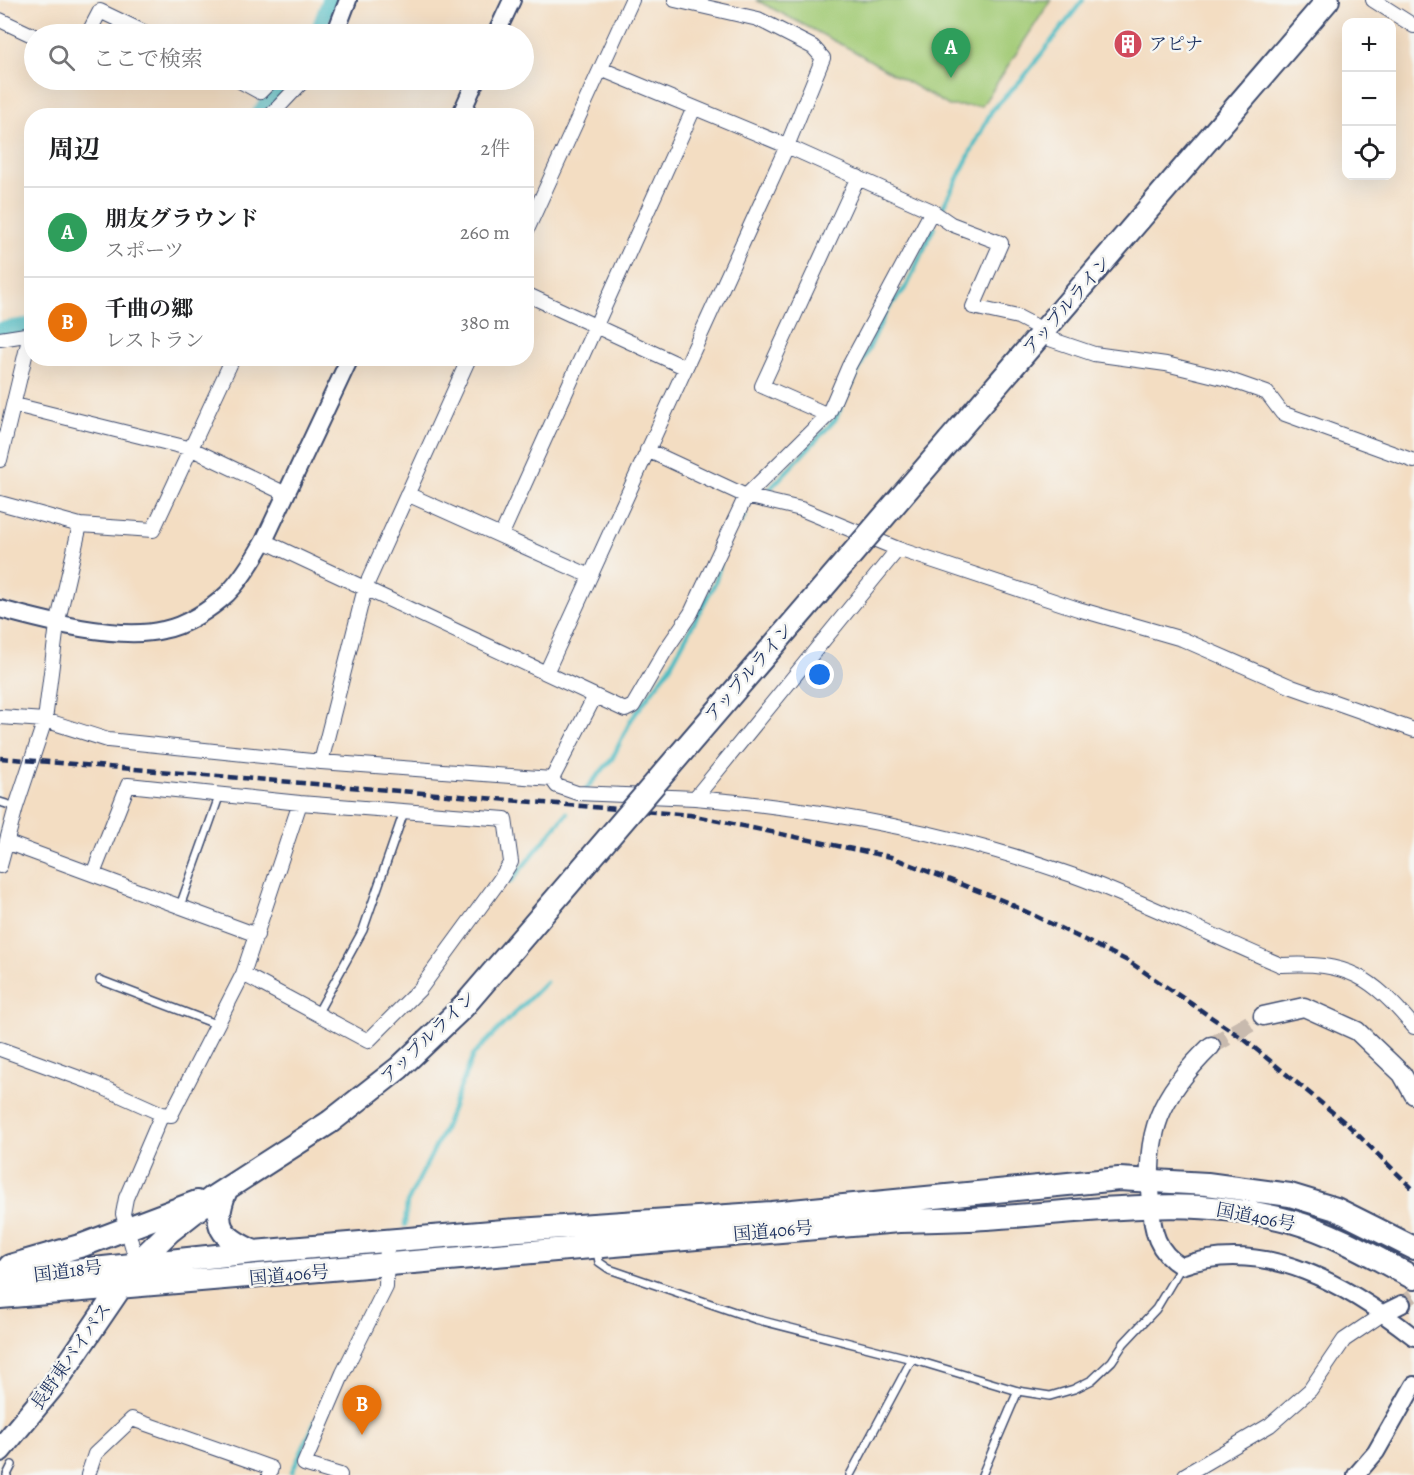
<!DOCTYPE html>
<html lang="ja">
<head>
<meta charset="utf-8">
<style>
	:root { --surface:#fff; --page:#f2f2f2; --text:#202124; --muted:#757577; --line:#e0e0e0; --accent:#ea580c }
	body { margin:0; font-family:Alegreya,"Noto Serif JP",serif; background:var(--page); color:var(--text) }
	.controls { position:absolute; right:18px; top:18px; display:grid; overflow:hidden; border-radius:12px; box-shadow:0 6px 24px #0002 }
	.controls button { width:54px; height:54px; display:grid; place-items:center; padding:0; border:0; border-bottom:2px solid var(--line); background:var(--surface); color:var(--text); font:30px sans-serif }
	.you { position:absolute; left:820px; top:675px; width:21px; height:21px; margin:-15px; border:4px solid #fff; border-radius:50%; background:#1a73e8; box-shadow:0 0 0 9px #1a73e833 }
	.badge { display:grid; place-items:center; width:39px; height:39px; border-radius:50%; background:var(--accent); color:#fff; font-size:20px; font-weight:700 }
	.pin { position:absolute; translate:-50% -50px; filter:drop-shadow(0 2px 3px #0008) }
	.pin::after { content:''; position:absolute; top:32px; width:21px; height:18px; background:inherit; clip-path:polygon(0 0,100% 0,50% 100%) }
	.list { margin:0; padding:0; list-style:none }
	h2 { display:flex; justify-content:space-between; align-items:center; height:78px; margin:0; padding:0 24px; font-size:26px }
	h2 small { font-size:20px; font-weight:400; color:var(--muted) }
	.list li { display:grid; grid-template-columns:39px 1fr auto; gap:18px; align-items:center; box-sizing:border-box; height:90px; padding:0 24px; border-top:2px solid var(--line) }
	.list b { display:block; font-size:22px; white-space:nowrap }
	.list p { margin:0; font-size:20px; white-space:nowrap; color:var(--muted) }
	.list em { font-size:20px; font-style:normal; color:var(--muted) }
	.icon { flex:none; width:33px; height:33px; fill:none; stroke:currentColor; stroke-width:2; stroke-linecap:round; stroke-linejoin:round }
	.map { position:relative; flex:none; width:1414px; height:1475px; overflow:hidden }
	.search { position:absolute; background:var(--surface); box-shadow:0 6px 24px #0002; left:24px; top:24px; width:510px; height:66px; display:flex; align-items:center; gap:15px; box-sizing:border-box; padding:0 21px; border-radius:33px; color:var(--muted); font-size:22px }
	.panel { position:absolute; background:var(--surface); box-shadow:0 6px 24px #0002; left:24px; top:108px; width:510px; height:258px; border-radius:24px }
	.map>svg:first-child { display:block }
	.green { fill:#a3cb76; stroke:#5f7d6a; stroke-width:1.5 }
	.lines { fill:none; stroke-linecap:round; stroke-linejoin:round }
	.stream { stroke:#4cbbc2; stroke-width:4.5 }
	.canal { stroke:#4cbbc2; stroke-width:16 }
	.minor-tunnel { stroke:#c8baae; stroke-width:14; stroke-dasharray:14 7; stroke-linecap:butt }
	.secondary-tunnel { stroke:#c8baae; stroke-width:18; stroke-dasharray:18 9; stroke-linecap:butt }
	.service-casing { stroke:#3b496d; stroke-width:10 }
	.minor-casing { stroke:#3b496d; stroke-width:16 }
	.tertiary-casing { stroke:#3b496d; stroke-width:20 }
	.secondary-casing { stroke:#3b496d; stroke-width:21 }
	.trunk-casing { stroke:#3b496d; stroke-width:26 }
	.service { stroke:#fff; stroke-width:7 }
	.minor { stroke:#fff; stroke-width:14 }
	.tertiary { stroke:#fff; stroke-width:16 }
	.secondary { stroke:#fff; stroke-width:18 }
	.trunk { stroke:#fff; stroke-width:22 }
	.rail { stroke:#1b2f5e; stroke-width:4.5; stroke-dasharray:9 4.5; stroke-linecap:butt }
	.trunk-bridge-casing { stroke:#3b496d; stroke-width:26; stroke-linecap:butt }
	.trunk-bridge { stroke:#fff; stroke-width:22 }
	.labels { text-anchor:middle; stroke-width:5; stroke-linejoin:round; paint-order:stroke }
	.poi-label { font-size:18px; fill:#1b2f5e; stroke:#f6f6f2; text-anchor:start }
	.street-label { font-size:18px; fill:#1b2f5e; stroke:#f6f6f2 }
</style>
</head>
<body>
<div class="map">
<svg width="1414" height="1475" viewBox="0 0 1414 1475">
	<rect width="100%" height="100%" fill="#f6f6f2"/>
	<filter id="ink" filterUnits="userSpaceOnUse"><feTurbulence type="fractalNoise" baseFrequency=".0167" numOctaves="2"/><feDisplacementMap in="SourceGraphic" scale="12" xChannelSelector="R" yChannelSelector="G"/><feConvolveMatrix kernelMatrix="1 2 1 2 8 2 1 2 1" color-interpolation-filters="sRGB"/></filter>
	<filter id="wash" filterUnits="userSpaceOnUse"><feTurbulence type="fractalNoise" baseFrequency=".008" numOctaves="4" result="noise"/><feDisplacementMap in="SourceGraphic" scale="24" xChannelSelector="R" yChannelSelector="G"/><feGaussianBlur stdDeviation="1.35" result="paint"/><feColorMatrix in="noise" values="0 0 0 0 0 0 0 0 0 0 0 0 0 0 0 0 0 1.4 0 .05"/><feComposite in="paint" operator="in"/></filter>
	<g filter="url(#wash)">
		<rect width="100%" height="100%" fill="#f3ddc2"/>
		<path class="green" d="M756,0H1051L982,106H949L852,50Z"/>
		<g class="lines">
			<path class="stream" d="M941,211L992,110L1023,78L1083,0
				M768,491L835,420L887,310L907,286L934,227
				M739,525L745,515
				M585,790L612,759L631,720L670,667L715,583L720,565
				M510,882L567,813
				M405,1225L407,1203L443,1132L473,1055L546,982
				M292,1472L316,1420"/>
			<path class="canal" d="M317,34L330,0
				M258,116L282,80
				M0,330L32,325"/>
		</g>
	</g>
	<g filter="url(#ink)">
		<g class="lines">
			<path class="minor-tunnel" d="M1402,1304L1414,1295"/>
			<path class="secondary-tunnel" d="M1211,1046L1263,1016"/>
			<g class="service-casing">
				<path id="service" d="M0,802L16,807
					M180,906L220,794
					M100,980L218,1025
					M317,1014L363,930L405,809
					M597,1251L599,1262L609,1269L755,1319L908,1358L1018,1391L1050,1396L1074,1389L1092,1380L1112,1361L1124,1343L1156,1309L1181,1267
					M7,1475L12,1465
					M850,1475L912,1359
					M982,1475L1018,1391"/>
			</g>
			<g class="minor-casing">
				<path id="minor" d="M1373,0L1414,26
					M0,20L34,36
					M88,34L100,11L148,34
					M601,69L787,146L932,211L951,224L1001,243L973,307L1018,317L1045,331
					M238,80L260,92L272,80
					M270,116L304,80
					M526,232L632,0
					M526,294L684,367
					M1041,336L1094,354L1166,364L1227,379L1267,393L1282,413L1414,461
					M0,339L32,334
					M15,405L192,449L286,494
					M828,415L762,386L858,177
					M647,450L746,496L801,509L898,549L1078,609L1182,639L1292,687L1414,730
					M0,460L30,335
					M407,494L590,576
					M0,503L80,525L153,530L233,358
					M501,536L694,108
					M264,541L625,710L633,706L665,651L691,613L746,496L828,415L849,366L932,211
					M546,673L787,146L823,58L813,47L758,19L675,0
					M0,717L45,720L108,740L321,762L552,779
					M321,762L365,588L469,358
					M552,779L557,786L577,793L695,798L898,549
					M552,779L595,696
					M695,798C824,809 950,832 1072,875C1141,900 1212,936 1281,965C1348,961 1372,977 1414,1027
					M8,843L257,935
					M0,866L16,807L45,720L57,625L80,525
					M93,874L128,785L300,803L505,819L511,862L499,881L420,989L368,1041L243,974L300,803
					M0,1049L93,1083L162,1114L126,1198L123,1214L137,1263
					M162,1114L171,1115L243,974
					M88,1475L95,1454L132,1419L271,1468L269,1475
					M340,1475L304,1464L343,1373L386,1287L387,1241
					M1185,1475L1270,1425L1310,1390L1344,1340L1384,1313"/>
			</g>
			<g class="tertiary-casing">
				<path id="tertiary" d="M335,34L348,0
					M496,34L512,0
					M460,116L476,80
					M0,609C44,621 119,641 163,630C185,626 211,609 227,594C242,579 254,559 264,541L350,358
					M1151,1204C1152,1231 1157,1252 1181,1266C1266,1236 1349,1286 1414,1337
					M1384,1313L1402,1304
					M1356,1475L1376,1452L1414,1385"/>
			</g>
			<g class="secondary-casing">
				<path id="secondary" d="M1263,1016L1304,1007L1357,1031L1402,1074L1414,1095
					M1151,1204C1145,1131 1159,1097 1211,1046"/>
			</g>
			<g class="trunk-casing">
				<path id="trunk" d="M949,441L1328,0
					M226,1190C211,1226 221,1237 254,1252
					M10,1266L83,1245L197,1202
					M0,1279L254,1252L504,1231L772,1213L1119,1179L1207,1184L1290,1195L1336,1209L1414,1248
					M0,1297L899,1221C928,1220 957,1220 986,1218C1090,1212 1191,1193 1294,1222C1336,1234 1376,1258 1414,1278
					M0,1450L54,1385L137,1263L170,1231L212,1198L330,1122"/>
			</g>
			<use href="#service" class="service"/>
			<use href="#minor" class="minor"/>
			<use href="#tertiary" class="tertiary"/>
			<use href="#secondary" class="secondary"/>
			<use href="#trunk" class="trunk"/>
			<path class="rail" d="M0,758L690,815L891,857L1004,901L1128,961L1245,1040L1348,1125L1414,1190"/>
			<g class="trunk-bridge-casing">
				<path id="trunk-bridge" d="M330,1122L399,1068L463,1007L949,441"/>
			</g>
			<use href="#trunk-bridge" class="trunk-bridge"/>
		</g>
	</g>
	<defs>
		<g id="building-disc" transform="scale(1.5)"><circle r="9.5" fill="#d1495b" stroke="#f6f6f2"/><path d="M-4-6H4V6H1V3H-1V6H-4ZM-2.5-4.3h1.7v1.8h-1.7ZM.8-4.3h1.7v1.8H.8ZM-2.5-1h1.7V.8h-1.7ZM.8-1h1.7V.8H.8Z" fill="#fff"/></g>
	</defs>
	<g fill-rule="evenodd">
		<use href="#building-disc" x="1128" y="44"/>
	</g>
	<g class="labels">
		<g class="poi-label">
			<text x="1149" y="50">アピナ</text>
		</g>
		<g class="street-label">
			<text transform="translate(1067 305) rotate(-49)" y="6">アップルライン</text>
			<text transform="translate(749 672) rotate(-49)" y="6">アップルライン</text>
			<text transform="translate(428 1037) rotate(-44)" y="6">アップルライン</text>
			<text transform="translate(1256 1217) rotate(11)" y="6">国道406号</text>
			<text transform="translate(773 1231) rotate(-5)" y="6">国道406号</text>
			<text transform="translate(68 1271) rotate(-7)" y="6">国道18号</text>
			<text transform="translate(289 1275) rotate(-5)" y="6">国道406号</text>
			<text transform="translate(71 1356) rotate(-55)" y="6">長野東バイパス</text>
		</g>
	</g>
</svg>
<div class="controls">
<button>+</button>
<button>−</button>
<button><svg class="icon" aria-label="locate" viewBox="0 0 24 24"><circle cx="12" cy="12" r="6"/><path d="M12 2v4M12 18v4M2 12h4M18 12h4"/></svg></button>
</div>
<div class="you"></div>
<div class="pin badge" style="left:951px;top:78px;background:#2e9e5b">A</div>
<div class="pin badge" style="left:362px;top:1435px;background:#e8710a">B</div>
<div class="search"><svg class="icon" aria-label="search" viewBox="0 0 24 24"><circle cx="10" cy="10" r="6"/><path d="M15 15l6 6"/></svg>ここで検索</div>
<section class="panel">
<h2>周辺<small>2件</small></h2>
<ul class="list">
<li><span class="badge" style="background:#2e9e5b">A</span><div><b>朋友グラウンド</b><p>スポーツ</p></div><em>260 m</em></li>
<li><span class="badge" style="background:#e8710a">B</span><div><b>千曲の郷</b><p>レストラン</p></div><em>380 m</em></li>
</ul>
</section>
</div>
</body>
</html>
